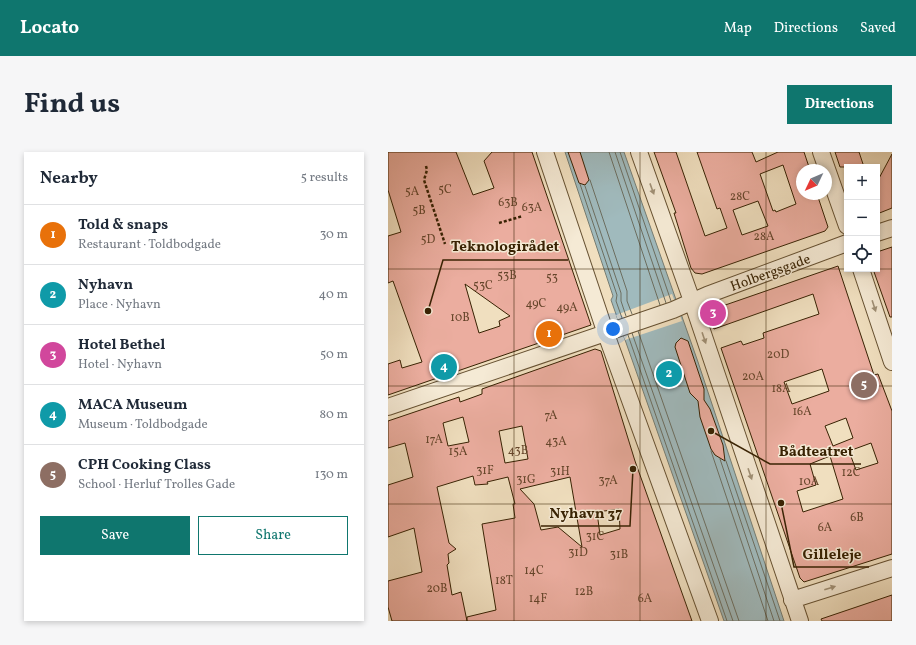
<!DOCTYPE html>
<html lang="en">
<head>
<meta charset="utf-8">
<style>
	:root { --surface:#fff; --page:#f6f6f7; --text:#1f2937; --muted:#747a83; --line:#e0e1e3; --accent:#0f766e }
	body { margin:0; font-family:Vollkorn,serif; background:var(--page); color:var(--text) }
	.controls { position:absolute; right:12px; top:12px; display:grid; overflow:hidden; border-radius:0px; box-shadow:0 2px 6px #0003 }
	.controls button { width:36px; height:36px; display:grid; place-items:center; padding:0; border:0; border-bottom:1px solid var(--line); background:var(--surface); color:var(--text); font:20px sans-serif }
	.compass { position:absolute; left:408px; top:12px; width:36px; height:36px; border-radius:50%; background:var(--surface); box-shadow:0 2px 6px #0003; rotate:226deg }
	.you { position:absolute; left:225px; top:177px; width:14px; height:14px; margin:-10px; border:3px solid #fff; border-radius:50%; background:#1a73e8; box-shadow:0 0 0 6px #1a73e833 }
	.badge { display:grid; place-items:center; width:26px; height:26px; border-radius:50%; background:var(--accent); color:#fff; font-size:13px; font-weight:700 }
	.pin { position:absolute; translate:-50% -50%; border:2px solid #fff; box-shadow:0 1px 4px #0006 }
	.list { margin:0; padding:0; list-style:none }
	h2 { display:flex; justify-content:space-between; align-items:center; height:52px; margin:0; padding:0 16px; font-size:17px }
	h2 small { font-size:13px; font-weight:400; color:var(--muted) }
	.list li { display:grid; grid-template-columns:26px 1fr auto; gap:12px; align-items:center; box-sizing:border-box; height:60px; padding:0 16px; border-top:1px solid var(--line) }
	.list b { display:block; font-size:15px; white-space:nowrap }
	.list p { margin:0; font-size:13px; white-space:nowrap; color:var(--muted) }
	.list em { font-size:13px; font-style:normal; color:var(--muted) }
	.actions { display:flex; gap:8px; padding:12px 16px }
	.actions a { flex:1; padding:9px 0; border:1px solid var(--accent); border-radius:0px; text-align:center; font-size:14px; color:var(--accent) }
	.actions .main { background:var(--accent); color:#fff }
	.icon { flex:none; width:22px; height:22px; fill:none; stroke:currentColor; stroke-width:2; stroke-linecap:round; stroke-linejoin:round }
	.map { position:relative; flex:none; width:504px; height:469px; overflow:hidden; border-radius:0px }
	header { display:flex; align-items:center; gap:24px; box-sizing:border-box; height:56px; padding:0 20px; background:var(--accent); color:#fff }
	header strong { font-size:19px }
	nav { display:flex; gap:22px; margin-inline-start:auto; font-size:14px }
	.intro { display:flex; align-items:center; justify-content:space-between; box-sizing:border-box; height:96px; padding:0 24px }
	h1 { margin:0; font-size:28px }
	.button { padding:10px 18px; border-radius:0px; background:var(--accent); color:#fff; font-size:14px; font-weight:700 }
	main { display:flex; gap:24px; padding:0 24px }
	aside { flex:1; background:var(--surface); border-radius:0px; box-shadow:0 2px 6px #0003 }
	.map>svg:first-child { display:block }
	.water { fill:#a0babd; stroke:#767d73 }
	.pier { fill:#f0dfbf }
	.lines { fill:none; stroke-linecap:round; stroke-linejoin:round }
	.shore { stroke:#6c6e60; stroke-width:1 }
	.building { fill:#ebad9f; stroke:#382203; fill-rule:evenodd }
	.minor-casing { stroke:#665132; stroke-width:18 }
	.path { stroke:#382203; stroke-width:2.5; stroke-dasharray:3 2; stroke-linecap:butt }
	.minor { stroke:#f5ead5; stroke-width:16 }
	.oneway { fill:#a09076 }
	.grid { fill:none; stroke:#382203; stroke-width:1; stroke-opacity:0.55 }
	.labels { text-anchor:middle; stroke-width:3; stroke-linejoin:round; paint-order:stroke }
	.number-label { font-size:12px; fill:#65452a }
	.street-label { font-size:14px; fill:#382203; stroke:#f5ead5 }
	.leader { fill:none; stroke:#382203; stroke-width:1.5 }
	.callout-dot { fill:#382203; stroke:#f5ead5; stroke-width:1.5 }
	.callout-label { font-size:15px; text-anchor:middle; font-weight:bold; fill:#382203; stroke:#f5ead5; stroke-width:3; stroke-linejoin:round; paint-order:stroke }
</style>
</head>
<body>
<header>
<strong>Locato</strong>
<nav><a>Map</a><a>Directions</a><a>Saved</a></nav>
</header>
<div class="intro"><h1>Find us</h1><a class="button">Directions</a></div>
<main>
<aside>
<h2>Nearby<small>5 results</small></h2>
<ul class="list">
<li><span class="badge" style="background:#e8710a">1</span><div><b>Told &amp; snaps</b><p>Restaurant · Toldbodgade</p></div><em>30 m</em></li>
<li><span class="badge" style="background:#0f9aa8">2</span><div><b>Nyhavn</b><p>Place · Nyhavn</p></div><em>40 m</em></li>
<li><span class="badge" style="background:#d1479c">3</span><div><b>Hotel Bethel</b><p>Hotel · Nyhavn</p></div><em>50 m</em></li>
<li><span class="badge" style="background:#0f9aa8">4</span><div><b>MACA Museum</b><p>Museum · Toldbodgade</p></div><em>80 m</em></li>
<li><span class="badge" style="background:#8d6e63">5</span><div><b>CPH Cooking Class</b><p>School · Herluf Trolles Gade</p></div><em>130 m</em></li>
</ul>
<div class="actions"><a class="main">Save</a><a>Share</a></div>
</aside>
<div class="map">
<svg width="504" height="469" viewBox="0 0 504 469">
	<rect width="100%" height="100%" fill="#f0dfbf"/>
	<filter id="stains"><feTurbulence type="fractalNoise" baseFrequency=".005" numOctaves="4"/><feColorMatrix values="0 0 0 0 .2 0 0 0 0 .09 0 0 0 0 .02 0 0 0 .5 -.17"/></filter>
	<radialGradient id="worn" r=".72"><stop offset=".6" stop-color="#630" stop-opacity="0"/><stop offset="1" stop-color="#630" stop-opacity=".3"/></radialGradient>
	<path class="water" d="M177,0H236L310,210L396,469H336L223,148L225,144Z"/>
	<path class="pier" d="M284,142L294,169L237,188L228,163Z"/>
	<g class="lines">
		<path class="shore" d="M221,0L272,153
			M227,0L278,151
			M232,0L283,149
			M202,28L239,139V149L244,162
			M192,32L229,143L228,149L234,166
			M197,34L233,141V149L238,164
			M250,179L351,469
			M244,181L345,469
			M240,183L339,469
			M323,299L380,469
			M332,307L386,469
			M338,309L392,469"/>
	</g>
	<path class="building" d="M0,0H68L85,43L106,36L96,9L104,0H144L203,173L0,243V212L12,208L14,216L34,210L5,129L0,131V84L13,80L0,38ZM77,132L122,164L111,169L112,174L91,181Z
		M180,0H192L201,28L197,33L191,31Z
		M266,0H288L317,84L339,76L332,56L329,57L309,0H364L368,10L390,0H416L422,18H414V42H429L440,75L437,79L314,122L307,121L303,116L286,61H288ZM395,13L408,52L388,60L387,58L385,59L372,22ZM370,49L380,74L354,83L345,58Z
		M447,0H471L476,15H452Z
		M504,2V56L489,62V30Z
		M504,95V165H502L485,117H489V100Z
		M450,114L486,223L490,222L504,259V402L416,430L412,426L333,196L353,189L355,193L376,186L375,181L431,162L425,142L326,177L320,159ZM434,217L441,239L404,252L396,230ZM458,266L465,286L445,294L437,274ZM483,291L490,311L468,318L461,299ZM442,304L455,347L415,360L409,339L428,333L422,312Z
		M293,186L300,189L316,237V248L322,257L335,293L337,309L327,303L323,297L312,265L310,249L302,241L287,195L288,191Z
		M207,197L213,199L247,309L304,469H79V465L108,458L94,372L127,366L125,352H127L120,325L99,330L100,332L87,333L85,324L49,335L61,391L68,397L60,402L61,411L59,413L64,443L73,440L79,469H4L0,455V429L34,420L26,376L0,385V333L25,325L17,291L0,296V269L71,245L72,250L94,242V237ZM75,265L81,290L60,294L55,271ZM134,274L140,307L117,311L111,279ZM182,325L194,395L170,375L153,378L146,352L132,337ZM231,357L232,377L212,383L209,360Z
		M504,443V469H434L433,467Z"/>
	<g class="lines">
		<g class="minor-casing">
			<path id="minor" d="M157,0L218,182L322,469
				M251,0L304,149L412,469
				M433,0L459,74
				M489,81L504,76
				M473,117L504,210
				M0,255L285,158L319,143L459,91
				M404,448L504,416"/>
		</g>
		<path class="path" d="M38,14L39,18L36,28L57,92
			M111,71L135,64"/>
		<use href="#minor" class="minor"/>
	</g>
	<defs><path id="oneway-solid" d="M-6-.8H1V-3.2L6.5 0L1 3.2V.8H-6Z"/></defs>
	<g class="oneway">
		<use href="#oneway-solid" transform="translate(264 37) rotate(70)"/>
		<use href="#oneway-solid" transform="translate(486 154) rotate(72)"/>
		<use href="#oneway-solid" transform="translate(316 186) rotate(71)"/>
		<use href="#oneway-solid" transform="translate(362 322) rotate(71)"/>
		<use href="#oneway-solid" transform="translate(442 436) rotate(-18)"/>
	</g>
	<path class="grid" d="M126,0V469M252,0V469M378,0V469M0,117H504M0,234H504M0,352H504"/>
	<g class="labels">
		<g class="number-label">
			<text x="57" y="41">5C</text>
			<text x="24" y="43">5A</text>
			<text x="352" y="48">28C</text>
			<text x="120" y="54">63B</text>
			<text x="144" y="59">63A</text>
			<text x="31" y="62">5B</text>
			<text x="376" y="88">28A</text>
			<text x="40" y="91">5D</text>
			<text x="119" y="127">53B</text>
			<text x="164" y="129">53</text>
			<text x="95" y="137">53C</text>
			<text x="148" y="155">49C</text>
			<text x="179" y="159">49A</text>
			<text x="72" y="169">10B</text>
			<text x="390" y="206">20D</text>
			<text x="365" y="228">20A</text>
			<text x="393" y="240">18A</text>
			<text x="414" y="263">16A</text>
			<text x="163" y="267">7A</text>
			<text x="46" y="291">17A</text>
			<text x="168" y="293">43A</text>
			<text x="130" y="302">43B</text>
			<text x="70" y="303">15A</text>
			<text x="97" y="322">31F</text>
			<text x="172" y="323">31H</text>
			<text x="463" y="324">12C</text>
			<text x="138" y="331">31G</text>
			<text x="220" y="332">37A</text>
			<text x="421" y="333">10A</text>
			<text x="469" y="369">6B</text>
			<text x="437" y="379">6A</text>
			<text x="207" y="388">31C</text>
			<text x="190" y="404">31D</text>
			<text x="231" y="406">31B</text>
			<text x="146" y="422">14C</text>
			<text x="116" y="432">18T</text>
			<text x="49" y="440">20B</text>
			<text x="196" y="443">12B</text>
			<text x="150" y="450">14F</text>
			<text x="257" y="450">6A</text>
		</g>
		<g class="street-label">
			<text transform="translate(382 120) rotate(-20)" y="5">Holbergsgade</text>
		</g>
	</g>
	<path class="leader" d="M40 159L55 108H180M323 279L382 312H473M245 317L242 374H153M393 351L406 415H481"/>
	<g class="callout-dot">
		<circle cx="40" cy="159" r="4"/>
		<circle cx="323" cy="279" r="4"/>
		<circle cx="245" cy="317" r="4"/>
		<circle cx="393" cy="351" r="4"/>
	</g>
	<g class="callout-label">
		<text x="117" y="99">Teknologirådet</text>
		<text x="428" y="304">Bådteatret</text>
		<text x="198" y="366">Nyhavn 37</text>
		<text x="444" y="407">Gilleleje</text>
	</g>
	<rect width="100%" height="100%" filter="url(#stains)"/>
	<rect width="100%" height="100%" fill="url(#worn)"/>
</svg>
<div class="controls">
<button>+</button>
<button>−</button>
<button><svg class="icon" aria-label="locate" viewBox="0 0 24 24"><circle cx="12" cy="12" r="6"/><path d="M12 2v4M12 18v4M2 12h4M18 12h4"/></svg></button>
</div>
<svg class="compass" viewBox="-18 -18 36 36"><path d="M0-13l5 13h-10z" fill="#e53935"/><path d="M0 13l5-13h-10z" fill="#747a83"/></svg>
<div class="you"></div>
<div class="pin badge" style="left:161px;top:182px;background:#e8710a">1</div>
<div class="pin badge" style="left:281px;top:222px;background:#0f9aa8">2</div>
<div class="pin badge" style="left:325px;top:161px;background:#d1479c">3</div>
<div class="pin badge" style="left:56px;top:215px;background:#0f9aa8">4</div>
<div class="pin badge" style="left:476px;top:233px;background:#8d6e63">5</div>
</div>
</main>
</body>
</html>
